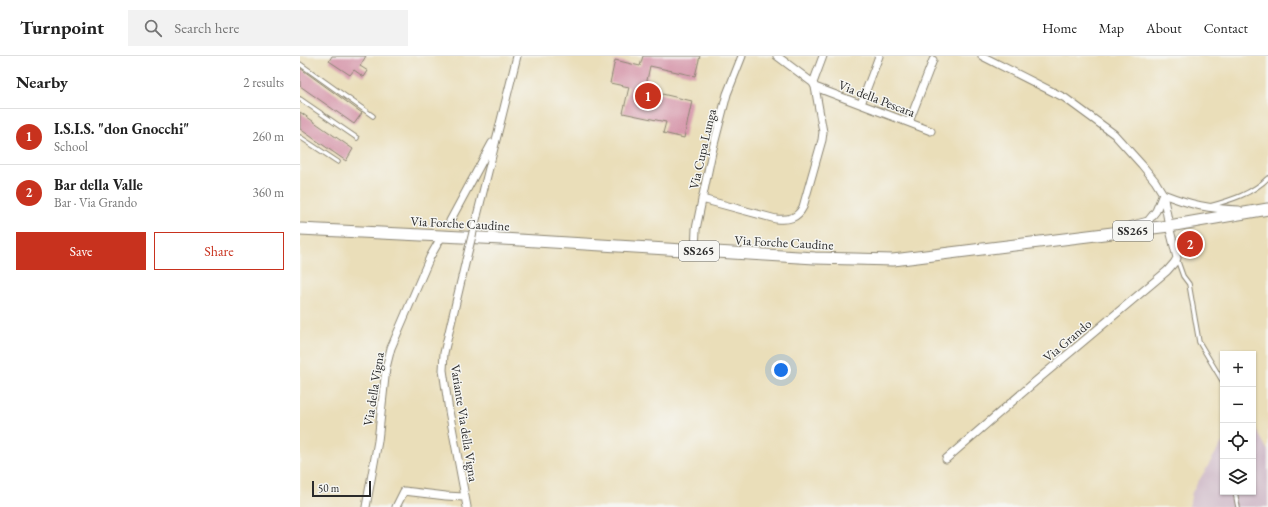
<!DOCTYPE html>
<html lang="en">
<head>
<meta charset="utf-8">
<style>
	:root { --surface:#fff; --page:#f2f2f2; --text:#222; --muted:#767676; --line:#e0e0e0; --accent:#c8321e }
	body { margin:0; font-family:"EB Garamond",serif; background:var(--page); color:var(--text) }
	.controls { position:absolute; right:12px; bottom:12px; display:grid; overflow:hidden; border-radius:0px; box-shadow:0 1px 3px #0004 }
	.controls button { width:36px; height:36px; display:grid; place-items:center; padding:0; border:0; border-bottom:1px solid var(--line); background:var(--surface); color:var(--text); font:20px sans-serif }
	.scale { position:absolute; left:12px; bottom:10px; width:59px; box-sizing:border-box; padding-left:4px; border:2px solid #2b2b2b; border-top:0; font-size:11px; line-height:14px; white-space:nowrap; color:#2b2b2b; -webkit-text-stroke:3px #f6f6f2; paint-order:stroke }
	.you { position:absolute; left:481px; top:314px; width:14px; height:14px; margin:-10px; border:3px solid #fff; border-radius:50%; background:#1a73e8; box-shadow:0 0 0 6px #1a73e833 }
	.badge { display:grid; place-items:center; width:26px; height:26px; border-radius:50%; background:var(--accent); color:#fff; font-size:13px; font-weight:700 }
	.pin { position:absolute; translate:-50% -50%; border:2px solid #fff; box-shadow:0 1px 4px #0006 }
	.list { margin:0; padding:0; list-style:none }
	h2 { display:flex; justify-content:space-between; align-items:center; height:52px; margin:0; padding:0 16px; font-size:17px }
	h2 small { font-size:13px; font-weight:400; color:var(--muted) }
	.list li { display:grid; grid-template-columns:26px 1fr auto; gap:12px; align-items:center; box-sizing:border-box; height:56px; padding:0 16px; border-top:1px solid var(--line) }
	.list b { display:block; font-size:15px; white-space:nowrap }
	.list p { margin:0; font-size:13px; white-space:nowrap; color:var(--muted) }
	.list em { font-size:13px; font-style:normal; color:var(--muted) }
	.actions { display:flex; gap:8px; padding:12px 16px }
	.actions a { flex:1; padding:9px 0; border:1px solid var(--accent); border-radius:0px; text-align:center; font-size:14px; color:var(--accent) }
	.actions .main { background:var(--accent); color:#fff }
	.icon { flex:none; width:22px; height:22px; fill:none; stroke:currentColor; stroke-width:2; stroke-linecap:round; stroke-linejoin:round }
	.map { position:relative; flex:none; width:968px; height:451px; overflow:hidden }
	header { display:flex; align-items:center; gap:24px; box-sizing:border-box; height:56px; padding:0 20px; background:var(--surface); border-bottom:1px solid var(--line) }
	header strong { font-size:19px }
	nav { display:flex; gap:22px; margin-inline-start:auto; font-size:14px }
	.search { width:280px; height:36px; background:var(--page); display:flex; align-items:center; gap:10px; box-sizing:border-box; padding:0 14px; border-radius:0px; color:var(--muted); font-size:15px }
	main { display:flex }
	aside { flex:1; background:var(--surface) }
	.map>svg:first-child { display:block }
	.industrial { fill:#d1bdca }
	.building { fill:#d594a9 }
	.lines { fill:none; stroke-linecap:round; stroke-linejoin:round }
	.lane-casing { stroke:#8a8472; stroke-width:5.5 }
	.street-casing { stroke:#8a8472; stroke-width:9 }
	.primary-casing { stroke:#8a8472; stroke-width:13 }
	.lane { stroke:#fff; stroke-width:3.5 }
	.street { stroke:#fff; stroke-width:7 }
	.primary { stroke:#fff; stroke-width:11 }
	.street-bridge-casing { stroke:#8a8472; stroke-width:9; stroke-linecap:butt }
	.street-bridge { stroke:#fff; stroke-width:7 }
	.labels { text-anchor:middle; stroke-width:3; stroke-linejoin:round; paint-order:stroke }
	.shield { fill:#f6f6f2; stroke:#686867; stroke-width:1 }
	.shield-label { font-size:12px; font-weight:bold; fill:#2b2b2b }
	.street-label { font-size:13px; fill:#2b2b2b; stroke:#f6f6f2 }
</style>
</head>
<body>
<header>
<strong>Turnpoint</strong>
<div class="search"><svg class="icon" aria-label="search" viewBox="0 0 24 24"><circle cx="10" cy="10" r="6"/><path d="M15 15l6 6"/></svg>Search here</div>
<nav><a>Home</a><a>Map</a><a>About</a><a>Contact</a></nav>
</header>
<main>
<aside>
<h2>Nearby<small>2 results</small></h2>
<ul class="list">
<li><span class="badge">1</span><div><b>I.S.I.S. &quot;don Gnocchi&quot;</b><p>School</p></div><em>260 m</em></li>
<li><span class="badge">2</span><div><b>Bar della Valle</b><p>Bar · Via Grando</p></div><em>360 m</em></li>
</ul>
<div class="actions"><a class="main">Save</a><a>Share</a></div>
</aside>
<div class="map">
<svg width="968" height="451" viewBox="0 0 968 451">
	<rect width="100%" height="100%" fill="#f6f6f2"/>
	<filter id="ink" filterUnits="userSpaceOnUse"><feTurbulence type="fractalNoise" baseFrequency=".025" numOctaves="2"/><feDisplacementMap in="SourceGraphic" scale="8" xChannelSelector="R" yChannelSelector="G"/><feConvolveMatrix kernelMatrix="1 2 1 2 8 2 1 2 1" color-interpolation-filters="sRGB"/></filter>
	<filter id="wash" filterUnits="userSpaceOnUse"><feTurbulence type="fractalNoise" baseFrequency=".012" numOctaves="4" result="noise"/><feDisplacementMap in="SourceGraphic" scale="16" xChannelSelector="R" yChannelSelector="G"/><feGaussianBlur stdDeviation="0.9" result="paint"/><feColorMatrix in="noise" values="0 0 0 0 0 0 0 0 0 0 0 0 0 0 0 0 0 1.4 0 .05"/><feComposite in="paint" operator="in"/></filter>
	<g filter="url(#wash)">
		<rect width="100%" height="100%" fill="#eadeb9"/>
		<path class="industrial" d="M953,367L968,395V451H889L892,436L923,385V436H953Z"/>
		<g id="blocks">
			<path class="building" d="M32,0H66L60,10L68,15L64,21L54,14L50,19L29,5Z
				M343,0H400L395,20L350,10L345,34L392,45L384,82L363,77L366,66L323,57L329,31L310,27L315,4L340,10Z
				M0,12L62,57L54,68L0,30Z
				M0,56L53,93L46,105L0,73Z
				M894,184L897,197L888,199L886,186Z"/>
		</g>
	</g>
	<g filter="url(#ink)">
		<use href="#blocks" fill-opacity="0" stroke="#8a8472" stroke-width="1"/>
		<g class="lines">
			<g class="lane-casing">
				<path id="lane" d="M0,8L73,60
					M0,43L57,82
					M0,81L38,106
					M910,150C931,144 952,138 968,122
					M877,203L883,220L889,228L899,286L923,326
					M935,436L938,451"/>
			</g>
			<g class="street-casing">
				<path id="street" d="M513,27L523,0
					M515,31L631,75
					M561,48L579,0
					M609,66L633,4
					M863,138C891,149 909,153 939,154
					M402,143L476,163C488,164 497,163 503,151L522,84L523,76L515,31L513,27L477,0
					M177,160L217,0
					M150,165L192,87
					M825,171L848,165L856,155L863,138
					M395,195L396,173L412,96L427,38L442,0
					M166,204L144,297L143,314L149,355L167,451
					M646,403L736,325L867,215L874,207L877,202L869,170L863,138L855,125L842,109L814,78L765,42L682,0
					M66,451L78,385L86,312L91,292L130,201L142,180
					M96,451L104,435L146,440L164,441"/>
			</g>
			<g class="primary-casing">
				<path id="primary" d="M0,173L202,183L515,202L593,204L869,170L968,153"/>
			</g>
			<use href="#lane" class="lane"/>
			<use href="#street" class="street"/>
			<use href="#primary" class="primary"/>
			<g class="street-bridge-casing">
				<path id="street-bridge" d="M166,204L177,160"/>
			</g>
			<use href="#street-bridge" class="street-bridge"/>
		</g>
	</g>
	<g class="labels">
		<g class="shield">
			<rect x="813" y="165" width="40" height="20" rx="3"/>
			<rect x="379" y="185" width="40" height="20" rx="3"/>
		</g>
		<g class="shield-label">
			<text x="833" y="179">SS265</text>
			<text x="399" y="199">SS265</text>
		</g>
		<g class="street-label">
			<text transform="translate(577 42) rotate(21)" y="5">Via della Pescara</text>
			<text transform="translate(402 93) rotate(-77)" y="5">Via Cupa Lunga</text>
			<text transform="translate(160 167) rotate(3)" y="5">Via Forche Caudine</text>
			<text transform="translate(484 186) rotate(3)" y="5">Via Forche Caudine</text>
			<text transform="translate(767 284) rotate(-40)" y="5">Via Grando</text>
			<text transform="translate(73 333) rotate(-81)" y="5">Via della Vigna</text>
			<text transform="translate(165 367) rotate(81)" y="5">Variante Via della Vigna</text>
		</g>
	</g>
</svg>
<div class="controls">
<button>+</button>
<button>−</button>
<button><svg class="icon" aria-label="locate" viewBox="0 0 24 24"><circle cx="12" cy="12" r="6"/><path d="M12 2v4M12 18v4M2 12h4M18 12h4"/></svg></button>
<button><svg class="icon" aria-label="layers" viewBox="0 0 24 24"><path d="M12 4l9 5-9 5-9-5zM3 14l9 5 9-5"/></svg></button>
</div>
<div class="scale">50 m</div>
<div class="you"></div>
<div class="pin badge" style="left:348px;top:40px">1</div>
<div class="pin badge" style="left:890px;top:188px">2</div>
</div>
</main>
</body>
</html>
